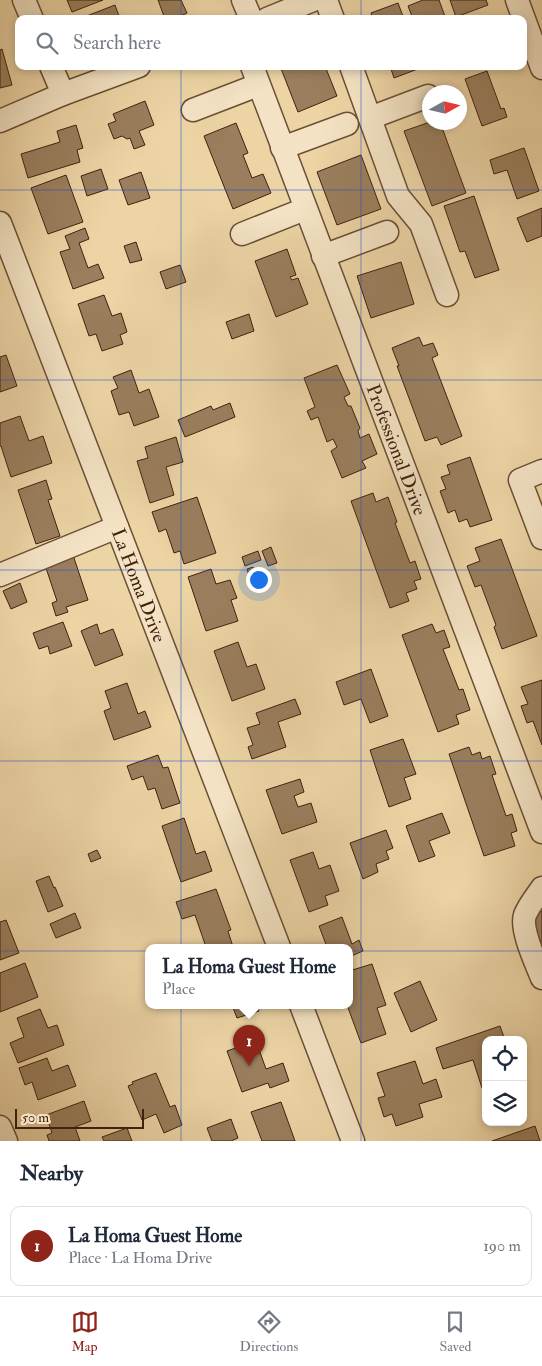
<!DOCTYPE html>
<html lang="en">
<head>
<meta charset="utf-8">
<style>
	:root { --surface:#fff; --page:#f6f6f7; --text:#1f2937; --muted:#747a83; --line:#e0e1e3; --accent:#8f2418 }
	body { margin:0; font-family:"IM FELL Double Pica",serif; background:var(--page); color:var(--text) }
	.controls { position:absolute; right:15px; bottom:15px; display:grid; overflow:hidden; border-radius:10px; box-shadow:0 2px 8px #0003 }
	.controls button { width:45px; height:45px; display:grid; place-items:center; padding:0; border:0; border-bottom:1px solid var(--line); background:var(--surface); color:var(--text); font:25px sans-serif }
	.compass { position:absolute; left:422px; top:85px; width:45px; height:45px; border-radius:50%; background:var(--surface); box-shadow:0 2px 8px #0003; rotate:82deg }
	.scale { position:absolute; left:15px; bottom:12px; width:129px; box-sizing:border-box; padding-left:5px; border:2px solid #42210e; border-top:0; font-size:14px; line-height:18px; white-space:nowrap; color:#42210e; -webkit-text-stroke:4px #f3e3c4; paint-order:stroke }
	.you { position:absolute; left:258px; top:579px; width:18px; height:18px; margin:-12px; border:4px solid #fff; border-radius:50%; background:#1a73e8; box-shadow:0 0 0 8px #1a73e833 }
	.badge { display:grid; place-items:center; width:32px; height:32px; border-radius:50%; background:var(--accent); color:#fff; font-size:16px; font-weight:700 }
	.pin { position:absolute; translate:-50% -41px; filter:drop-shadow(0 1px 2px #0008) }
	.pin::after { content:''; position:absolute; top:26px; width:18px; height:15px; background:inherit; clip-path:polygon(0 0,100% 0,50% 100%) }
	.popup { position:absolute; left:145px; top:944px; width:208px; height:65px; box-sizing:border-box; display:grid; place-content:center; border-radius:10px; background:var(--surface); filter:drop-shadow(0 1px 4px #0005); font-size:16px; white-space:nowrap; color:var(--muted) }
	.popup b { font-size:19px; color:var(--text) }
	.popup::after { content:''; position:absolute; left:50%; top:100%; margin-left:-10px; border:10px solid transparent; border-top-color:var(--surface) }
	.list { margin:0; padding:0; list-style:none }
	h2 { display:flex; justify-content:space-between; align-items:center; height:65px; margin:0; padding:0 20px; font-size:21px }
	h2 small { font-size:16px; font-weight:400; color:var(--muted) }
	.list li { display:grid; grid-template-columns:32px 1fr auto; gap:15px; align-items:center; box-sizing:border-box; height:80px; margin:0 10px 10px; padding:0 10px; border:1px solid var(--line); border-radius:10px }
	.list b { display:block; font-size:19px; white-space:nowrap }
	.list p { margin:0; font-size:16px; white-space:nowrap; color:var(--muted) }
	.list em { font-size:16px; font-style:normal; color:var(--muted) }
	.icon { flex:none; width:28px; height:28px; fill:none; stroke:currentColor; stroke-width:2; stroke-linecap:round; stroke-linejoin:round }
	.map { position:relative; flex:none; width:542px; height:1141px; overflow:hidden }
	.search { position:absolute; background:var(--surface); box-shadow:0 2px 8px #0003; left:15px; right:15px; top:15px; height:55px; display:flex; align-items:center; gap:12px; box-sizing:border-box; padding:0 18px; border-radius:10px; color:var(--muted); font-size:19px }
	.sheet { height:155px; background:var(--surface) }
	nav { display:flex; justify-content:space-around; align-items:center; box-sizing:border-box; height:70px; border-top:1px solid var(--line); background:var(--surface); font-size:14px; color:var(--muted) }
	nav a { display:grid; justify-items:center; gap:2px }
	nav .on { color:var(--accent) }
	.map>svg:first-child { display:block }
	.building { fill:#9a7e5d; stroke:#42210e }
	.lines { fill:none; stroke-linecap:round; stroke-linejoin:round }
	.minor-casing { stroke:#6c4e34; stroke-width:25 }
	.minor { stroke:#f3e3c4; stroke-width:22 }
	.grid { fill:none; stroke:#1d4ed8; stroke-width:1; stroke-opacity:0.55 }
	.labels { text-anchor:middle; stroke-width:5; stroke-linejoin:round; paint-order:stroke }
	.street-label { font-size:19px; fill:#42210e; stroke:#f3e3c4 }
</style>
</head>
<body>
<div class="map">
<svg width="542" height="1141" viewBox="0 0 542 1141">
	<rect width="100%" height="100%" fill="#ecd4a5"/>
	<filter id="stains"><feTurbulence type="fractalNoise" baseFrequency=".004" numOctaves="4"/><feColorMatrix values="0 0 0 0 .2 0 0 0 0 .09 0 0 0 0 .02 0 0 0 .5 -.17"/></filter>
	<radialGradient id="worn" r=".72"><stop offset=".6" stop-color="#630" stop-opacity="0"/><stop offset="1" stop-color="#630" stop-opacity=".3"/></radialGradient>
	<path class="building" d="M67,0H103L72,12Z
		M158,0H181L187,13L174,19H165Z
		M423,0H439L446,19H413L408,6Z
		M450,0H486L488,5L456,17Z
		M398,3L404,19H373L371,13Z
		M115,5L120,19H79Z
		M2,49L12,85L0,88V50Z
		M280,66H325L337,96L298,112Z
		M390,66H422L423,67L394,78Z
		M487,71L501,109L504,108L507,117L482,126L465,79Z
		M145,101L154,125L139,131L145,145L134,149L130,138L127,139L122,136L114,139L108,124L116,121L113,114Z
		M430,122H440L466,193L432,206L404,131Z
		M236,123L248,153L243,155L252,178L263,174L271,193L233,209L204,136Z
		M76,125L83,148L77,150L80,162L28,178L21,154L60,142L57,131Z
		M524,148L539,191L517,199L507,170L494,174L490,160Z
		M361,155L381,209L337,225L317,172Z
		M101,169L108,189L87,196L81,176Z
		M141,172L150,198L128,205L119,180Z
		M66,175L83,222L48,234L31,188Z
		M474,196L499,270L475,278L465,251L460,252L444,206Z
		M542,208V236L527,242L517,218Z
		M85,228L89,239L79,243L88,268L98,264L104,278L73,289L60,252L70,249L65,236Z
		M136,242L142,260L130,263L124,246Z
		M287,249L296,275L290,277L292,280L298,278L308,304L276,317L255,261Z
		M401,262L414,304L371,318L357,276Z
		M180,265L186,282L166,289L160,272Z
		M104,295L112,316L121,313L127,332L120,335L123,344L102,351L96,334L89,336L78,304Z
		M249,314L254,331L232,339L226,322Z
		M419,337L423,346L433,343L438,355L432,358L462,436L441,445L437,437L425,441L397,366H399L392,348Z
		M6,355L17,386L0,392V357Z
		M337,365L350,394L344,397L348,406H351L360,428L358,431L360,438L369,434L377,454L362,461L366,468L342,478L331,451L337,447L333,439L327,442L318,417L311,420L307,411L315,407L304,378Z
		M131,370L139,393L149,389L159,417L134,426L129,412L119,415L111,391L118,388L113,377Z
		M230,403L235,417L185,437L178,420L211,406L213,410Z
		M20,416L29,441L43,436L52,463L11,477L1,446H0V423Z
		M176,437L183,462L166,467L174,495L150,503L137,461L148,458L145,447Z
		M470,457L492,520L470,527L467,519L459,522L455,510L448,513L440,491L446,489L441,477L450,474L447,465Z
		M46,480L52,499L48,500L60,536L36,544L18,490Z
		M373,493L376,502L388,497L397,522L395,523L410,563L415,561L421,579L414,581L417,589L406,593L409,601L390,608L351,501Z
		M197,497L216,553L184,564L180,551L174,553L166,529L159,532L152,512Z
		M501,539L537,636L502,649L494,627L496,625L481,585L475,587L467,566L480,561L475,548Z
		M271,547L277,563L268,566L262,551Z
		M258,551L261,560L245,566L242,557Z
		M73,555L88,600L66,607L68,612L56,616L52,603L57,601L45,565Z
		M253,567L256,576L250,579L247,569Z
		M211,569L216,584L230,580L237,598L231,600L238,621L206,631L188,577Z
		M20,583L27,602L11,609L3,591Z
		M63,622L72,646L50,654L48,646L39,649L33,633Z
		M97,624L100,634L113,629L123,655L95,666L81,631Z
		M432,624L436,633L444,630L450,647L443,649L459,690L463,689L470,710L456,715L459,724L438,732L402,635Z
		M238,642L247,667L256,664L265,689L232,701L214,651Z
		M371,669L388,716L370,723L361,699L344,705L336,682Z
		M542,680V745L533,721L527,723L521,706L528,704L521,687Z
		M127,683L138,714L145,711L151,727L114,740L104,711L111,708L105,691Z
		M295,699L301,714L278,722L286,747L252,759L248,747L253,745L247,728L260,724L256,713Z
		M403,739L416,774L404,778L411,799L389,807L370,750Z
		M469,747L472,755L480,752L482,759L490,756L496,774L492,775L506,816L512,814L517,831L511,833L515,846L484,856L449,754Z
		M158,755L163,768L168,767L180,803L162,809L155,788L148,790L143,776L132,780L127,766Z
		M300,779L304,792L294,796L298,807L311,803L317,822L282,834L266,790Z
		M442,813L450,833L429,841L435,856L419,862L406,826Z
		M184,818L196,854L205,851L212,871L181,882L162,826Z
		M386,830L393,848L386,851L389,859L376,864L378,872L363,879L350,843Z
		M97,850L101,858L91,862L88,854Z
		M313,852L319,869L330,865L339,891L325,896L328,905L309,912L290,860Z
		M49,876L54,888L55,887L63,906L48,912L36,881Z
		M216,889L231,930L228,931L233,947H206L195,915L182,919L176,902Z
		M542,911V949L530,916Z
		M75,913L81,928L56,938L50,924Z
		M342,917L352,944L359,940L363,951L349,957V947H327L319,926Z
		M6,920L19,953L0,960V922Z
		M25,963L38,997L0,1012V973Z
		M372,964L386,1005L377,1008L386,1034L361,1043L347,1005H349V971Z
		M420,981L437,1020L411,1032L394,993Z
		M232,1005H257L259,1011L237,1018Z
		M40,1009L48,1028L57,1025L64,1045L18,1063L10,1043L24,1037L17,1018Z
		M500,1026L505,1040H486V1087L482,1088L473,1060L443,1069L436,1048Z
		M256,1041L266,1069L283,1063L289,1081L270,1088L268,1083L242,1092L227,1051Z
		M47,1058L52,1071L68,1065L76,1086L38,1100L32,1082L25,1085L19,1068Z
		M415,1061L423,1084L436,1079L442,1097L419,1104L423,1117L396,1126L392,1114L384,1117L378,1098L385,1096L377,1073Z
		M156,1073L170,1107L175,1105L182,1125L164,1133L156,1114L142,1120L128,1086L133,1084L132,1082Z
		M84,1101L91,1121L75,1127L80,1141H49L47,1135L52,1133L46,1115Z
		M281,1102L295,1141H262L251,1112Z
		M231,1119L238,1138L231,1141H212L207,1128Z
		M535,1126L540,1141H492Z
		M127,1128L132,1141H104L102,1137Z"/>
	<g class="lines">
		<g class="minor-casing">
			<g id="minor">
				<path d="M24,0L32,19"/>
				<path d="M243,0L251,19"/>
				<path d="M326,0L333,19"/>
				<path d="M517,0L542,68"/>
				<path d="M267,19L313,0"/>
				<path d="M51,66L63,94"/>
				<path id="s1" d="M252,66L542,832"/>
				<path d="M351,66L398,196L421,224L447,295"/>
				<path d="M193,110L258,85"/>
				<path d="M370,118L428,96"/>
				<path d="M0,121L63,94L139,66"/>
				<path d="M282,148L347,124"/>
				<path id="s2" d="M0,223L279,947"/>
				<path d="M242,234L305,209"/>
				<path d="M323,256L387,232"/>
				<path d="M542,471L520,480L542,538"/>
				<path d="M0,575L117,527"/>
				<path d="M542,888C536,897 529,905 525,915C520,929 536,963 542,978"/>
				<path d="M301,1005L353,1141"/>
				<path d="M0,1127L6,1141"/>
			</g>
		</g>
		<use href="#minor" class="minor"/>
	</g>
	<path class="grid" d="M181,0V19M361,0V19M181,66V1141M361,66V1141M0,190H542M0,380H542M0,570H542M0,761H542M0,951H542"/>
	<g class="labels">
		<g class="street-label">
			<text dy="7" stroke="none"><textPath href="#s1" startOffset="410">Professional Drive</textPath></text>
			<text dy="7" stroke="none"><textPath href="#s2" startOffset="388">La Homa Drive</textPath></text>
		</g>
	</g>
	<rect width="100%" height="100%" filter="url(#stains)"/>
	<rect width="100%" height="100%" fill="url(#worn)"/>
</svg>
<div class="controls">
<button><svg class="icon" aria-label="locate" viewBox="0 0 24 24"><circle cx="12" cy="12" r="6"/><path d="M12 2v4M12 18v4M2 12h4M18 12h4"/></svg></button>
<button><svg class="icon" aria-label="layers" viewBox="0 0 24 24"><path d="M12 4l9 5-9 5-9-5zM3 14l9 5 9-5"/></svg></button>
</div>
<svg class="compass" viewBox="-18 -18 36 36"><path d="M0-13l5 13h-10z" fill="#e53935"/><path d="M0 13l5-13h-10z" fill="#747a83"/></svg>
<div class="scale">50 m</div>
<div class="you"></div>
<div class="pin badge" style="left:249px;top:1066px">1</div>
<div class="popup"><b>La Homa Guest Home</b>Place</div>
<div class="search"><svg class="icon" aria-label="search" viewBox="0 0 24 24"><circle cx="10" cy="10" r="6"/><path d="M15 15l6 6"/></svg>Search here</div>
</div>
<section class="sheet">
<h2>Nearby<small></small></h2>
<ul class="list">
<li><span class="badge">1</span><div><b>La Homa Guest Home</b><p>Place · La Homa Drive</p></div><em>190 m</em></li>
</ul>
</section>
<nav>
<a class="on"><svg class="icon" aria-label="map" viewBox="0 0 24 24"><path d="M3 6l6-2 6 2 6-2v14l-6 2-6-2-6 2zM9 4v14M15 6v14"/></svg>Map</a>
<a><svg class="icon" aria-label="directions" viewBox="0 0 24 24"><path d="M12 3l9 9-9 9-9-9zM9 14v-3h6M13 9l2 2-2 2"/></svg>Directions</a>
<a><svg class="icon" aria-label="saved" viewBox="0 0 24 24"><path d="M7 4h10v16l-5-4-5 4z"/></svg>Saved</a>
</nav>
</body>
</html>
